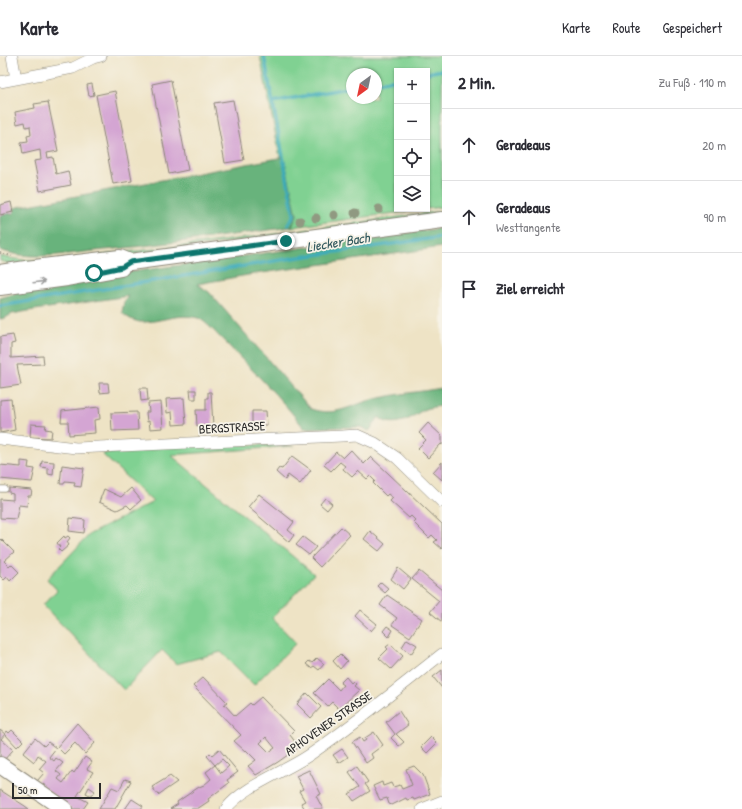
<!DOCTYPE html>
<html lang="de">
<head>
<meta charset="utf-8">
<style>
	:root { --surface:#fff; --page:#f2f2f3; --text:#2b2b33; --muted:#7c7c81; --line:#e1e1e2 }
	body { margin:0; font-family:"Patrick Hand",sans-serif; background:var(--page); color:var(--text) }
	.controls { position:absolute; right:12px; top:12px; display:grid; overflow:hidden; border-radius:0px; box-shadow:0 1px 3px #0004 }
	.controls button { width:36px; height:36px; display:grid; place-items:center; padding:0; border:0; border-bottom:1px solid var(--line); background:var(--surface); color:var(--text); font:20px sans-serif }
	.compass { position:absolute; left:346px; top:12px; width:36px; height:36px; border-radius:50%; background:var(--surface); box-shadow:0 1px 3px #0004; rotate:213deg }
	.scale { position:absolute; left:12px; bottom:10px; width:89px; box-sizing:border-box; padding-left:4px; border:2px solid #2b2b2b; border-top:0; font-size:11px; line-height:14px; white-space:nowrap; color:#2b2b2b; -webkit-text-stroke:3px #f7f3e8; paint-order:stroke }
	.stop { position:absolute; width:12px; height:12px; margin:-9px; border:3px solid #0f766e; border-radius:50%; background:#fff }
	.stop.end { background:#0f766e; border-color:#fff; box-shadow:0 1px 4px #0008 }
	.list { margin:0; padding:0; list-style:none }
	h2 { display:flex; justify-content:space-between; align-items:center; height:52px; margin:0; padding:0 16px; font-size:17px }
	h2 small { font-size:13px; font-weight:400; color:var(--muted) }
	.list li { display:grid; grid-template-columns:26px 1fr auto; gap:12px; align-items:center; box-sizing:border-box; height:72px; padding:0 16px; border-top:1px solid var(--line) }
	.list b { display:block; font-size:15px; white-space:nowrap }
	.list p { margin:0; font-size:13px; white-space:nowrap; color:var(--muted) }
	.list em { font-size:13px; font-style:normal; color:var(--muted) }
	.icon { flex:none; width:22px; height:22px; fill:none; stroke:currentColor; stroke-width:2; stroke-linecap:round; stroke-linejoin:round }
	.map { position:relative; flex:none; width:442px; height:753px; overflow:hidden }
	header { display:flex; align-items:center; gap:24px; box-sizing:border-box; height:56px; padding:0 20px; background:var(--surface); border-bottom:1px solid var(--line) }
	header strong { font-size:19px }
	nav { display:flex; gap:22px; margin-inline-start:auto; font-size:14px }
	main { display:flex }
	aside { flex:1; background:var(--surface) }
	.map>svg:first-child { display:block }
	.green { fill:#80d192; stroke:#567e5e; fill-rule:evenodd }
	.forest { fill:#68b37c; stroke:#4a6f54 }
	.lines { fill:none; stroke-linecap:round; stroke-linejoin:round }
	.stream { stroke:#3dacba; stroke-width:3.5 }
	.building { fill:#d4a5d3; fill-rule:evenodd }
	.lane-casing { stroke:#8c8778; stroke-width:7 }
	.street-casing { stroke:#8c8778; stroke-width:12 }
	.secondary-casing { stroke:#8c8778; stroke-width:18 }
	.path { stroke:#8c8778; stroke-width:2; stroke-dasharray:1 3; stroke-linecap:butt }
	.lane { stroke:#fff; stroke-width:5.5 }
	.street { stroke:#fff; stroke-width:11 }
	.secondary { stroke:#fff; stroke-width:16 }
	.tree { fill:#909981 }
	.oneway { stroke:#a0a0a0 }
	.route { stroke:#0f766e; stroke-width:5 }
	.labels { text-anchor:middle; stroke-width:3.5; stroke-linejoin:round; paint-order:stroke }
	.street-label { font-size:13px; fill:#2b2b2b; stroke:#f7f3e8 }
	.water-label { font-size:14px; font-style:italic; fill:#31585d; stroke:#f7f3e8 }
</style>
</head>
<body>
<header>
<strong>Karte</strong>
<nav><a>Karte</a><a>Route</a><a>Gespeichert</a></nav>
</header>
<main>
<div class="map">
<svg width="442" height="753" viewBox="0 0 442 753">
	<rect width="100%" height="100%" fill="#f7f3e8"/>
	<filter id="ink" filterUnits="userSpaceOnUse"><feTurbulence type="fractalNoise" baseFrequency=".025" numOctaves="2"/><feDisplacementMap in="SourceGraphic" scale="8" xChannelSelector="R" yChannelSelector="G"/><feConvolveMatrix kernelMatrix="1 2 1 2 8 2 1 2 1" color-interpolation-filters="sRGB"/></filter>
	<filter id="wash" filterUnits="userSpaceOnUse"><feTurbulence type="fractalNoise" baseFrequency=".012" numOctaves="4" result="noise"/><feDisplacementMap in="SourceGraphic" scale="16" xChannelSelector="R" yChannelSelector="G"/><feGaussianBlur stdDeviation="0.9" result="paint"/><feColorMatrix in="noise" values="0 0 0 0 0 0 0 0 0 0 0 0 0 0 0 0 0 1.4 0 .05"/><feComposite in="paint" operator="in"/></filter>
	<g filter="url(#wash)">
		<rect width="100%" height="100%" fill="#eee3c5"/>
		<path class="green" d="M260,0H442V151L427,153V15H397V153H426L291,171L293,168L283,101H280ZM352,18H376V42H352Z
			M442,155V159L122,200L37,208L7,207L0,205V200C40,210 86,200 126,196C232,185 337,169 442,155Z
			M230,388L294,390L171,399L314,518L272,562L296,587L254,629L221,596L176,608L162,594L124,634L43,549L57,534L47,523L90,478L153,446L102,398L171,389Z"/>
		<path class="forest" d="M284,101L297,159L293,168L291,171C225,180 160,189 94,195C64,198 29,205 0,194V159L14,157L13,152Z
			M442,172V191L248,219L197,228L209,236L311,353C335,361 349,350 371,344C394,338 419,336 442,332V350C436,351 428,351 423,354C419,356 416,359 412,361C403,367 386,370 379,361L369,375L361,371L304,372C280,341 252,314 225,286C218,280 206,265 198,262C178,256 159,267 140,266C134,265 125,261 122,256L124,246L128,240L28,255L12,258L5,262L0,263V242L14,238L19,234L124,217Z"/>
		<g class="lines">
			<path class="stream" d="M264,0L294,159L288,169
				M427,17L442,14
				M376,27L397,23
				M273,46L352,31
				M0,250L293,202L442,181"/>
		</g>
		<g id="blocks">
			<path class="building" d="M171,24L188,114L169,118L152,28Z
				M92,28L94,39L89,40L87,29Z
				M115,35L132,125L113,128L96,39Z
				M233,44L244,104L225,107L214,47Z
				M48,46L58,95L47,97L48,102L53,101L56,118L68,115L71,129L40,135L34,105L41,104L40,94L23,98L21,86L28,85L27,80L31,79L30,70L26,71L25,66L17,68L15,56L35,52L34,48Z
				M11,146L13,156L0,159V149Z
				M13,279L15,287L11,288V302L43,300L44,308L17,309L21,329L0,332V281Z
				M99,327H108L109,336L100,337Z
				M140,332H147L148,344L141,345Z
				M190,334H196V343H191Z
				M208,336H211L213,370H197L196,354H206V342H208Z
				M184,342L186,368L173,369L172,356L167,357L166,343Z
				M11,343L15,374L0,377V344Z
				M161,346L163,372L150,373L149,365L147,366L146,356H149L148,347Z
				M99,351L100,363L94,364L95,377L69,379L68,366H61L62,355Z
				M252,355H266L267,369H252Z
				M137,356L138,374L112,375L111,357Z
				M428,367L442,380V389L441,388L428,402L418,392L426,384L419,377Z
				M31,368L46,369L45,373L52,374L51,382L30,381Z
				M351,394L364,408L371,401L442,468V493L434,486L437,484L432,479L429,482L413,466L415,464L411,460L409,462L390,445L393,442L388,438L386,440L373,427L375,425L370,420L367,423L358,415L352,421L343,413L345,410L340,406L331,415L324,409L336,396L343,402Z
				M292,400L311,414L300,428L288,419L285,424L276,416L279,412L282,413Z
				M21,405L29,406L28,412L35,413L32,426L0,423V409L21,411Z
				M42,405L54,406L53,419L48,418V412L41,411Z
				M442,406V424L433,416Z
				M62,409L84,412L81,431L74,430L75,426L65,425L64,428H60Z
				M9,432L32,434L31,440H28L27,450L19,449L16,463L0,462V443L13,444V438L9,437Z
				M131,432L141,444L131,453L127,449L117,454L99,446L104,433L121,441Z
				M259,438L294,466L288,474L294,479L289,486L248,451Z
				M325,442L332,448L327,454L320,448Z
				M70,462L85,464L84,477L69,475Z
				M341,471L350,479L320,511L311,502Z
				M370,475L385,488L379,495L364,483Z
				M64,480L65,482L68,480L70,482L67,486L69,489L61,496L58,493L60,491L57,487Z
				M303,481L316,491L309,499L296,489Z
				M1,483L14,496L4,505L9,510L11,508L19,516L10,525L7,521L4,524L0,520V484Z
				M398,512L411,523L403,533L391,523Z
				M419,515L442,534V566L430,556L439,545L412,523Z
				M381,526L389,533L385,537L377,530Z
				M387,539L422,563L410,581L392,569L397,562L380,549Z
				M360,554L377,568L371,575L355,560Z
				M387,570L393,574L389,581L383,575Z
				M407,583L417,589L411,598L402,591Z
				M390,588L403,600L391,613L379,602L388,593L386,591Z
				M340,598L347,605L340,613L333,605Z
				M317,602L324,608L319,614L314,610L311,612L306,608L309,605L312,607Z
				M442,614V632L433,621Z
				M203,621L227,646L224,648L235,660L250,647L252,649L261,641L294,675L290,679L299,691L278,706L256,719L248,710L256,704L246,694L245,695L234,685L241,679L193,630ZM266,681L275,692L269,696L260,687Z
				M346,621L351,627L353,625L356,628L354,630L359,634L339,653L332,646L328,650L314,637L328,623L339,634L343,629L340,627Z
				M307,637L321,651L311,662L297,648Z
				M399,655L408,669L396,678L404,686L399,690L391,682L395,678L386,666Z
				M77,667L95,687L85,698L75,687L64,698L57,691Z
				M0,674L5,678L1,683L13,694L3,705L0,702Z
				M12,674L23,685L17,691L5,678L7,675L9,677Z
				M374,676L383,689L371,698L373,702L366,707L352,686L360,681L363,686L366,684L365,682Z
				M431,681L437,687L427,697L421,691Z
				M35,682L44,690L48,686L56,692L49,701L54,705L56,702L63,707L56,715L61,719L58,723L63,727L72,715L74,717L85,701L92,706L87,713L93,716L77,740L88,746L83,753H73L53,739L37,725L44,717L39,713L46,705L38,699L34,706L23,697Z
				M219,693L238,716L227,724L229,727L208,743L209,745L197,753H170L178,748L177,746L199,731L204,729L211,723L206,716L215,709L207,700L210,697L212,699ZM222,703L229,710L221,717L215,709Z
				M342,693L348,701L339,707L333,699Z
				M357,710L368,726L365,728L370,735L354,745L349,738L360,731L349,716Z
				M414,710L423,719L430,738L414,744L413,742L407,744L406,742L392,749L389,748L387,742L380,744L373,730L382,726L383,730L391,727L393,731L400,729L402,733L412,729L406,713Z
				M309,714L321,738L316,740L323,753H305L301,747L305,745L299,735L303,733L296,720Z
				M170,720L177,726L158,739L152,731Z
				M125,723L131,725L115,753H99L112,731L119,734Z
				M89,731L95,735L91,740L86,737Z
				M0,734L25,750L29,753H0Z
				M132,743L143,750L141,753H125Z"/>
		</g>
	</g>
	<g filter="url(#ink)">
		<use href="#blocks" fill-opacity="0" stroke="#8c8778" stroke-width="1"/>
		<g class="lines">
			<g class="lane-casing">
				<path id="lane" d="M0,433H5"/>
			</g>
			<g class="street-casing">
				<path id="street" d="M12,0L16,23
					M0,26L73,12L93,2L101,0
					M0,383L76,392L342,380L357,379L375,387L397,402L442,446
					M226,753C243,730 287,715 311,698C356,667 399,632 442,598
					M422,753L442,745"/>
			</g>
			<g class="secondary-casing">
				<path id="secondary" d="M0,217L26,213L120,202L130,206L442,164
					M0,231L67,222L121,212
					M0,709L64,753"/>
			</g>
			<path class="path" d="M0,197L12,200"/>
			<use href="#lane" class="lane"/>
			<use href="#street" class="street"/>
			<use href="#secondary" class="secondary"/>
		</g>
		<g class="tree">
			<circle cx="379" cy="153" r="4.5"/>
			<circle cx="355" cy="157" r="4.5"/>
			<circle cx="334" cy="159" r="4.5"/>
			<circle cx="316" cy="162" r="4.5"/>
			<circle cx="300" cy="165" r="4.5"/>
		</g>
		<defs><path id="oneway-shaft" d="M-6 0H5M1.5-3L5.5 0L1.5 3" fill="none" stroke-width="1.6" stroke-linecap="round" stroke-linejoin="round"/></defs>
		<use class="oneway" href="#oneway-shaft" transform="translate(39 226) rotate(-7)"/>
	</g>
	<g class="lines" filter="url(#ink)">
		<path class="route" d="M94,217L122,211L130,206L286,185"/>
	</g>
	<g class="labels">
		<g class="street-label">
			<text transform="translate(232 371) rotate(-3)" y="5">BERGSTRASSE</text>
			<text transform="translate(328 667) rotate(-35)" y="5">APHOVENER STRASSE</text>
		</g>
		<g class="water-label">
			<text transform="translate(338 186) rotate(-9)" y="5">Liecker Bach</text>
		</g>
	</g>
</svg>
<div class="controls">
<button>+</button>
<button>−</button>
<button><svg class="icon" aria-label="locate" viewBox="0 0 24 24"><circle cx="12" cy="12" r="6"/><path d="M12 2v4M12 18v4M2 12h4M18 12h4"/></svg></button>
<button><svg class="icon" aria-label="layers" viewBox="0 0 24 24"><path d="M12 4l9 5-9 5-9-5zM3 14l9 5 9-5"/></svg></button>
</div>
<svg class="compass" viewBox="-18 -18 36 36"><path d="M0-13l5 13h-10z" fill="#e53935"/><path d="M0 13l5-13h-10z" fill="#7c7c81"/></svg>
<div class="scale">50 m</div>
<div class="stop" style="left:94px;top:217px"></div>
<div class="stop end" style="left:286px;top:185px"></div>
</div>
<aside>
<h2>2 Min.<small>Zu Fuß · 110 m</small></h2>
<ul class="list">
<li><svg class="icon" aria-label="ahead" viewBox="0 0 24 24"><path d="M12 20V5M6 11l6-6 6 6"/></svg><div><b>Geradeaus</b></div><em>20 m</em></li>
<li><svg class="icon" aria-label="ahead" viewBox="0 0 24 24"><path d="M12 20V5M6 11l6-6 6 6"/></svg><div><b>Geradeaus</b><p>Westtangente</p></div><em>90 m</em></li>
<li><svg class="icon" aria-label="arrive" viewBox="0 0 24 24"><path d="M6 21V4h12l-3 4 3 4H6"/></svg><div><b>Ziel erreicht</b></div></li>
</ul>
</aside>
</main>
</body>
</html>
